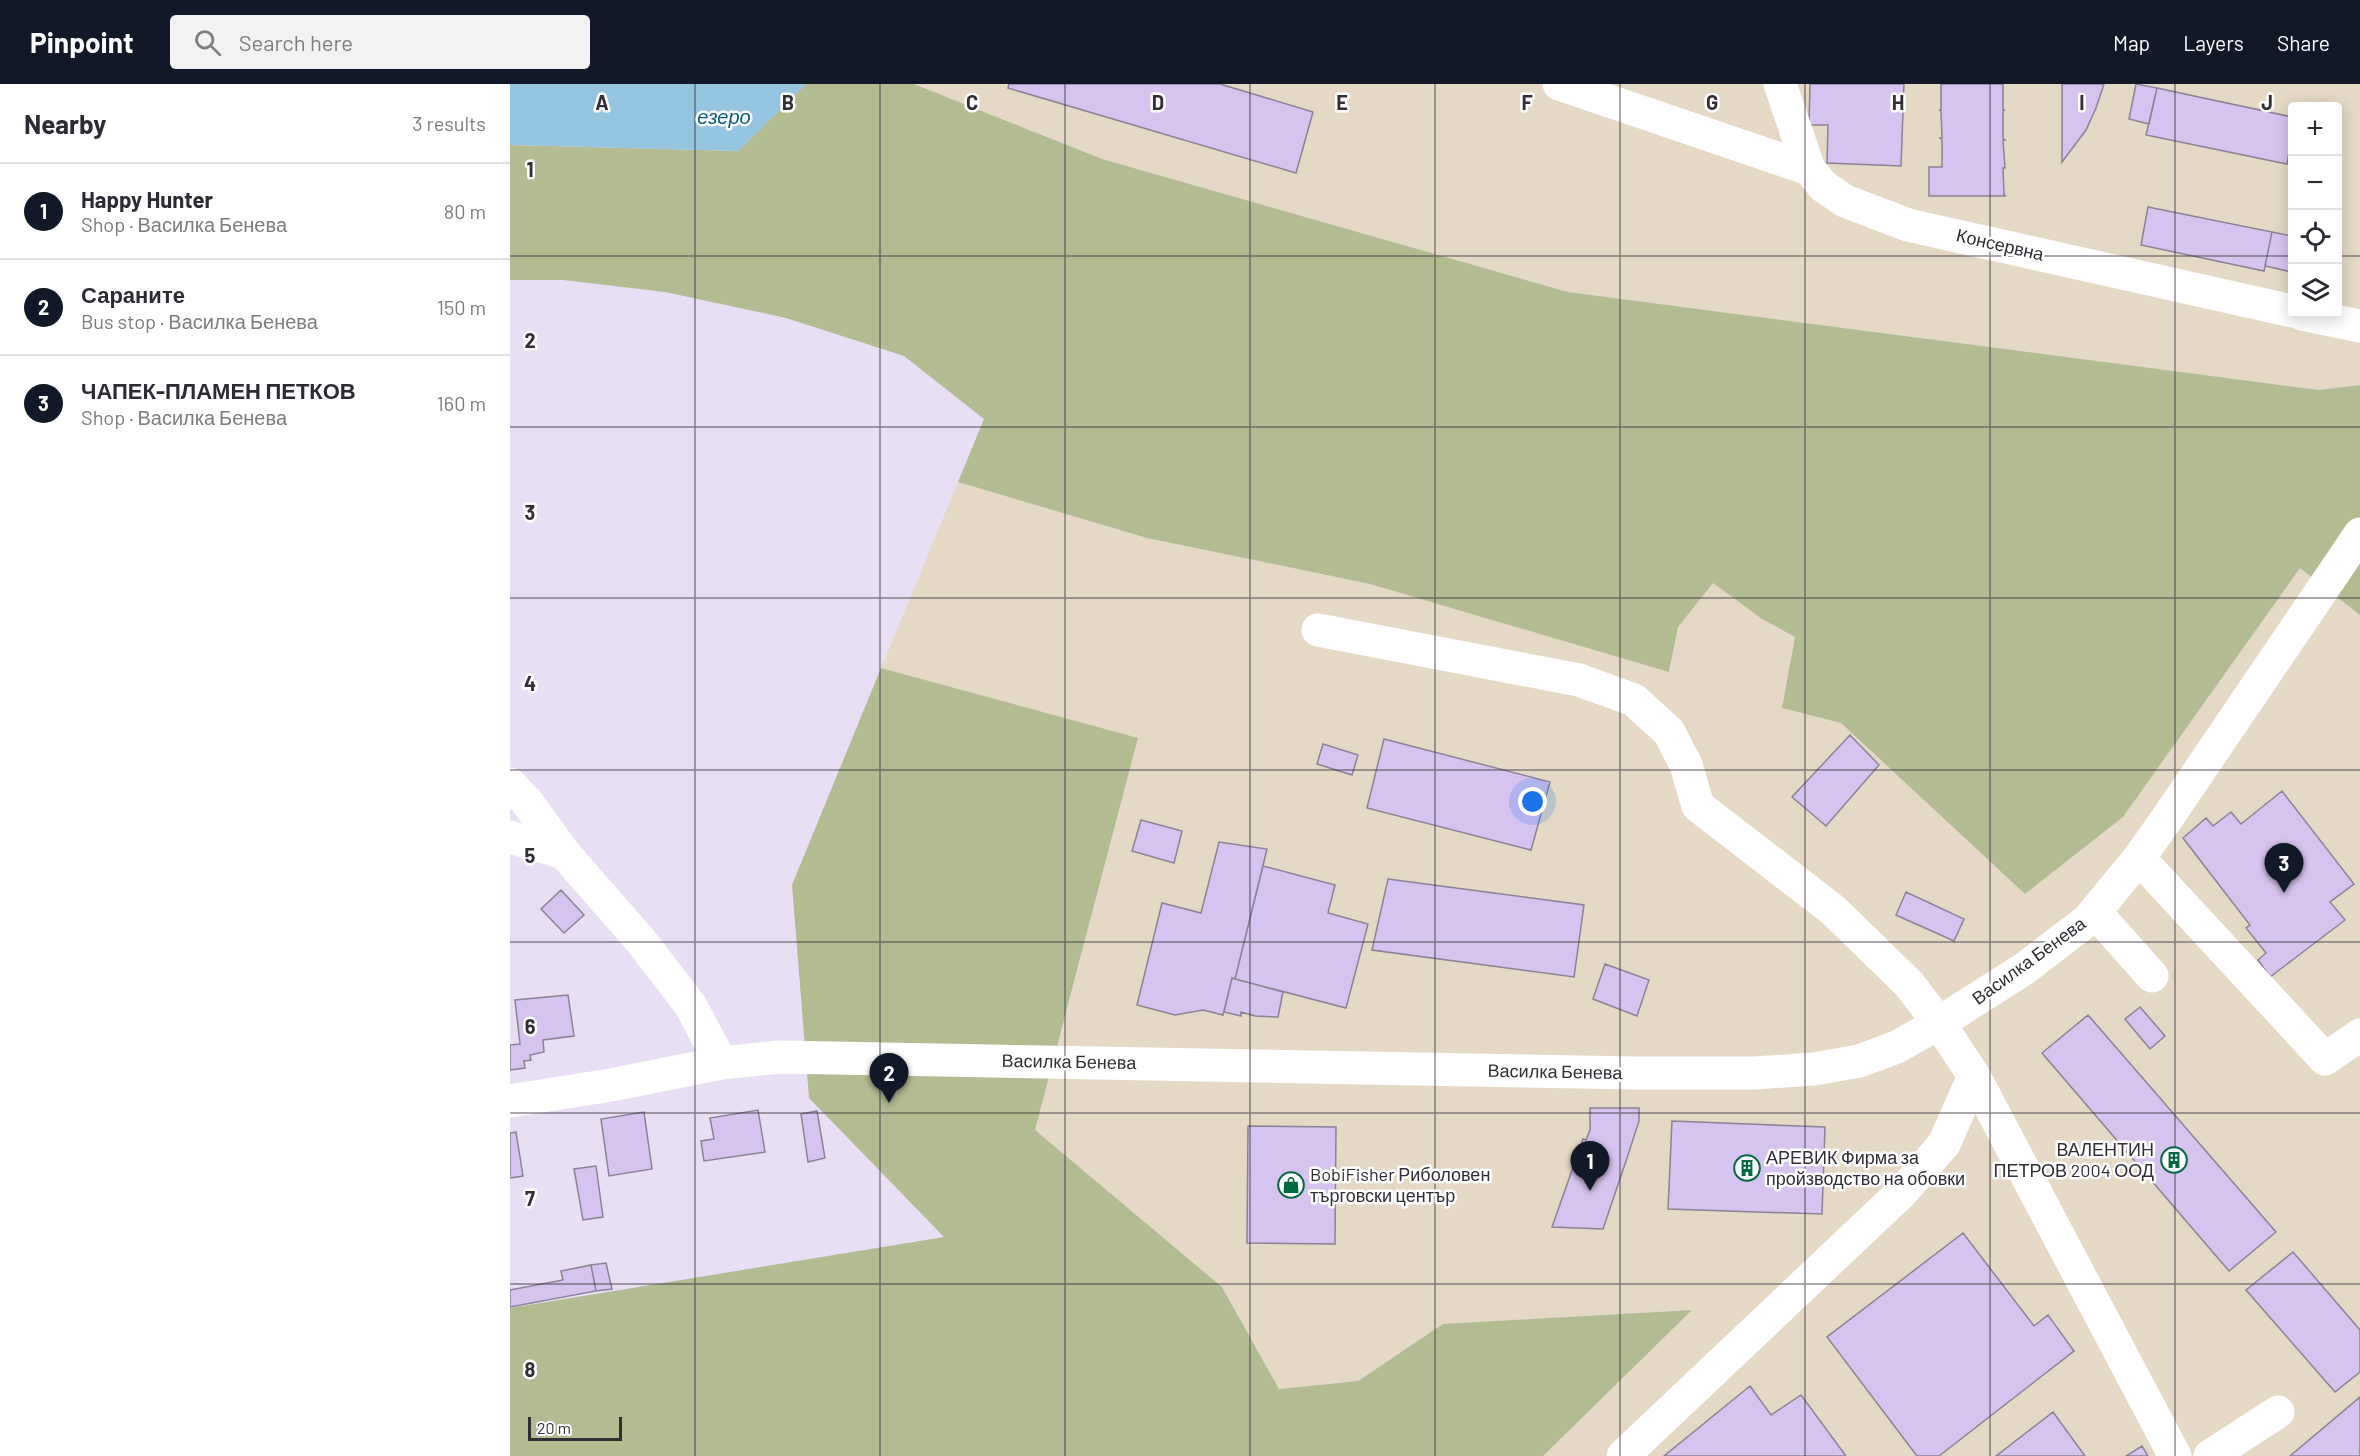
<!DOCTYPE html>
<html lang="en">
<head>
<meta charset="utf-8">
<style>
	:root { --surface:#fff; --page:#f2f2f3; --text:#2b2b33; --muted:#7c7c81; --line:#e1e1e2; --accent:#111827 }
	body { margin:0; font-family:Barlow,sans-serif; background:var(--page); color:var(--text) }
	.controls { position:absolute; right:18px; top:18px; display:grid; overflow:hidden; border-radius:6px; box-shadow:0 3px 15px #0003 }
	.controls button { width:54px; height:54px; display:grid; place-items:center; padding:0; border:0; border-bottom:2px solid var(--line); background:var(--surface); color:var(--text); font:30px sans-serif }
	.scale { position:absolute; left:18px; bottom:15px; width:94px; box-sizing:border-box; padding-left:6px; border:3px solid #312e36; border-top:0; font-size:16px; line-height:21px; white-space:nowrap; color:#312e36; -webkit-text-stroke:4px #fff; paint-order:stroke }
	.you { position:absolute; left:1023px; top:718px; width:21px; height:21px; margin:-15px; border:4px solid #fff; border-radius:50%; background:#1a73e8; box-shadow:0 0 0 9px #1a73e833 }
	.badge { display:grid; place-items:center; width:39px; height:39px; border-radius:50%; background:var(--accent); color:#fff; font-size:20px; font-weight:700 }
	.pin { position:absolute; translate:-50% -50px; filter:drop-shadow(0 2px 3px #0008) }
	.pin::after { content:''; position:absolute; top:32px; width:21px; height:18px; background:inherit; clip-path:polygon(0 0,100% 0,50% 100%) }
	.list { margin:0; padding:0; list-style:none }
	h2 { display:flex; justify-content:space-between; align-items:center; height:78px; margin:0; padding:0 24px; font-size:26px }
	h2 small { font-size:20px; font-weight:400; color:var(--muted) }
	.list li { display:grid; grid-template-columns:39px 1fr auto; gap:18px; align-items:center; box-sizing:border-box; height:96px; padding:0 24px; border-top:2px solid var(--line) }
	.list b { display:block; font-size:22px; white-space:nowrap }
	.list p { margin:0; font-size:20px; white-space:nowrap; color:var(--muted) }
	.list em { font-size:20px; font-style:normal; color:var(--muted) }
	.icon { flex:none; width:33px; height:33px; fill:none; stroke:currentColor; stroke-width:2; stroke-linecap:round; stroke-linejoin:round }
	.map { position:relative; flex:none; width:1850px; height:1372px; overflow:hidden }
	header { display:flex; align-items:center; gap:36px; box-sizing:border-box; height:84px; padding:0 30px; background:var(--accent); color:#fff }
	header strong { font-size:28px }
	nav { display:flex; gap:33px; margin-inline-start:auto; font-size:21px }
	.search { width:420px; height:54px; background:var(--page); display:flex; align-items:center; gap:15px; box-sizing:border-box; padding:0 21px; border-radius:6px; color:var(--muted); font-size:22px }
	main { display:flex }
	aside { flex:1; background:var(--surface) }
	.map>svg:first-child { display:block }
	.industrial { fill:#e5d9c5; fill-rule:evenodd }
	.green { fill:#b3bb91 }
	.water { fill:#94c4df }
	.building { fill:#d7c3ef; stroke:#8b8296; stroke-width:1.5 }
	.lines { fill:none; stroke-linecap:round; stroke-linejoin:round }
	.minor { stroke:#fff; stroke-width:33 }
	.grid { fill:none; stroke:#312e36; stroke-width:1.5; stroke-opacity:0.55 }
	.labels { text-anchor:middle; stroke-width:5; stroke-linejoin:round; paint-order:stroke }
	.street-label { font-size:18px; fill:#312e36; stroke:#fff }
	.poi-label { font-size:18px; fill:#312e36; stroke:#fff; text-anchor:start }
	.water-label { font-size:20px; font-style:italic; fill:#025d81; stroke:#fff }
	.grid-label { font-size:20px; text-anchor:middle; font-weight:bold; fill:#312e36; stroke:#fff; stroke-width:5; stroke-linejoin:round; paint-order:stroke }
</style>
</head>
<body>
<header>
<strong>Pinpoint</strong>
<div class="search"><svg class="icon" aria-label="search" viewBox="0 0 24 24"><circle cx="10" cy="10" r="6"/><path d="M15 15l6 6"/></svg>Search here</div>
<nav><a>Map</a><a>Layers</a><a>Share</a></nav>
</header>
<main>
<aside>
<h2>Nearby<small>3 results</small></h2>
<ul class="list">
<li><span class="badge">1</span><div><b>Happy Hunter</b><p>Shop · Василка Бенева</p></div><em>80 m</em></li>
<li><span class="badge">2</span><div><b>Сараните</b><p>Bus stop · Василка Бенева</p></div><em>150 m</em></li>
<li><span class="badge">3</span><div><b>ЧАПЕК-ПЛАМЕН ПЕТКОВ</b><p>Shop · Василка Бенева</p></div><em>160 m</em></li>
</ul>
</aside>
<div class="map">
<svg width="1850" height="1372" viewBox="0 0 1850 1372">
	<rect width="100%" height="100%" fill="#e9dff5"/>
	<path class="industrial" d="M404,0H1850V301L1809,306L1058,208L592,75ZM1782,22H1828V230H1782Z
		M448,398L637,454L860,500L1160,587L1168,543L1203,499L1252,535L1285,553L1273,624L1331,639L1515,810L1613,733L1790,484L1850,531V1372H1033L1181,1226L933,1240L847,1297L769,1305L712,1203L525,1046L628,655L371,584Z"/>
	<path class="green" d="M296,0H404L592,75L1058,208L1809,306L1850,301V531L1790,484L1613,733L1515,810L1331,639L1272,624L1285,553L1252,535L1203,499L1168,543L1159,588L860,500L637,454L448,398L474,335L394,272L276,234L155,208L53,196H0V61L228,67Z
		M371,584L628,654L525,1046L712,1203L769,1305L848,1297L933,1240L1182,1226L1033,1372H0V1224L434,1153L299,1014L282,801Z"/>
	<path class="water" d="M0,0H296L228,67L0,61Z"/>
	<path class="building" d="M499,0H710L803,28L786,89L498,4Z
		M1300,0H1394L1391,82L1317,79L1318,41H1299Z
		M1431,0H1493V26H1495L1493,27V54L1495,56H1493L1495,84H1493L1494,111L1496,112H1419V83H1432V56L1430,54H1432L1431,27L1429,26H1431Z
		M1552,0H1594L1586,24L1576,46L1552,78Z
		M1626,0L1647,4L1639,40L1619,35Z
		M1647,4L1782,33V51L1777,80L1636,51Z
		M1638,123L1762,148L1754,187L1631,161Z
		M1762,148L1782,152V188L1755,182Z
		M1340,651L1369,681L1316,742L1282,713Z
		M874,655L1040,698L1021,766L857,724Z
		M813,660L848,671L842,691L807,680Z
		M1772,707L1844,800L1820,818L1835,836L1760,893L1748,876L1756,869L1736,844L1740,841L1673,754L1696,734L1703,742L1721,728L1731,740Z
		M631,736L672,747L664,779L622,767Z
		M709,758L757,765L725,895L722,894L713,931L693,926L665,931L627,921L652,819L691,829Z
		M753,782L825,801L818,829L858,840L836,924L725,895Z
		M878,795L1074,821L1064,893L862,866Z
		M51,806L74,831L54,849L31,825Z
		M1396,808L1454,835L1444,857L1386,831Z
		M1095,880L1139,896L1127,932L1083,915Z
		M722,894L773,908L768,933L745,932L731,928V932L714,928Z
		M58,911L64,952L33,956L34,968L20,971L21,976L14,977L15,984L0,986V961L10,960L5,916Z
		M1630,923L1655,952L1640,965L1615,935Z
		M1578,931L1766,1148L1719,1187L1532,969Z
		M1080,1024H1129V1037L1118,1071L1093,1145L1042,1143L1073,1055L1076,1056L1080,1046Z
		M248,1026L255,1068L194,1077L191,1057L204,1055L200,1034Z
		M307,1027L315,1074L298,1078L291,1030Z
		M134,1028L142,1085L99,1092L91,1035Z
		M1162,1037L1315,1043L1312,1130L1158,1125Z
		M738,1042L826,1043L825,1160L737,1159Z
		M6,1048L13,1092L0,1094V1049Z
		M86,1082L93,1133L73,1136L64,1085Z
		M1453,1149L1524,1242L1538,1231L1564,1267L1429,1372H1407L1317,1253Z
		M1783,1168L1850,1246V1288L1825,1308L1736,1206Z
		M96,1179L102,1205L86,1207L81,1181Z
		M81,1181L86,1207L0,1223V1206L53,1196L51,1187Z
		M1240,1302L1261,1331L1291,1311L1336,1372H1154Z
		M1850,1313V1372H1780Z
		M1543,1328L1575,1372H1486Z
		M1632,1362L1638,1372H1616Z"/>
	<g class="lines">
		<path class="minor" d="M1049,0L1299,85
			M1270,0L1299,85L1313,102L1335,117L1398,141L1782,227
			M1792,230L1850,242
			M808,546L1069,596L1124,616L1159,648L1176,681L1188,722L1323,826L1399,900L1429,939L1464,992L1665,1372
			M0,700L17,718L54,769L131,857L181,922L211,979
			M0,753L54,769
			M1629,774L1815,975L1850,951
			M1585,828L1642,892
			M0,1017L101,1001L211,979L270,973L1126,989H1245L1304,985L1349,977L1387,963L1429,939L1514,885L1578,836L1629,774L1658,733L1850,450
			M1113,1372L1392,1108L1434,1060L1464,992
			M1700,1372L1768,1328"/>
	</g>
	<path class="grid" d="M185,0V1372M370,0V1372M555,0V1372M740,0V1372M925,0V1372M1110,0V1372M1295,0V1372M1480,0V1372M1665,0V1372M0,172H1782M1828,172H1850M0,343H1850M0,514H1850M0,686H1850M0,858H1850M0,1029H1850M0,1200H1850"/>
	<defs>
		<g id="building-ring" transform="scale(1.35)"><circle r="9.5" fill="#fff" stroke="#00693f" stroke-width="1.5"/><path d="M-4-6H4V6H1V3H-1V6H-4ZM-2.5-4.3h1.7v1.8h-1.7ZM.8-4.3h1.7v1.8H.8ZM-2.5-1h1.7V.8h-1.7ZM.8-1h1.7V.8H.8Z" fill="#00693f"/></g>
		<g id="shop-ring" transform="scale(1.35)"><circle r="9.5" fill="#fff" stroke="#00693f" stroke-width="1.5"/><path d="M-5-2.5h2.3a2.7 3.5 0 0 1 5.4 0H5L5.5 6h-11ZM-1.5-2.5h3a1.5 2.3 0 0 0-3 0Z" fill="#00693f"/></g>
	</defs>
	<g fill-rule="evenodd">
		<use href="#building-ring" x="1664" y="1076"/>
		<use href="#building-ring" x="1237" y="1084"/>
		<use href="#shop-ring" x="781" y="1101"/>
	</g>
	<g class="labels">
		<g class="street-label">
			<text transform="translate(1490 161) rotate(13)" y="6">Консервна</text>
			<text transform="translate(1519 877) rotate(-36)" y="6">Василка Бенева</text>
			<text transform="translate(559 978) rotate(1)" y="6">Василка Бенева</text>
			<text transform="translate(1045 988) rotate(1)" y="6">Василка Бенева</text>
		</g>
		<g class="poi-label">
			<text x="1644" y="1072" text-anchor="end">ВАЛЕНТИН<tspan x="1644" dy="21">ПЕТРОВ 2004 ООД</tspan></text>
			<text x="1256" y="1080">АРЕВИК Фирма за<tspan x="1256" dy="21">пройзводство на обовки</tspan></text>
			<text x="800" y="1097">BobiFisher Риболовен<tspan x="800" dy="21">търговски център</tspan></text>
		</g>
		<g class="water-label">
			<text x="214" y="40">езеро</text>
		</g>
	</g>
	<g class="grid-label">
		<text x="92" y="26">A</text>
		<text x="278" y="26">B</text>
		<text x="462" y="26">C</text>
		<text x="648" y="26">D</text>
		<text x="832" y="26">E</text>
		<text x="1017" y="26">F</text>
		<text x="1202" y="26">G</text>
		<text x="1388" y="26">H</text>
		<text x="1572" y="26">I</text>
		<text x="1757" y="26">J</text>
		<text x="20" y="93">1</text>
		<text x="20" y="264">2</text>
		<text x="20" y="436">3</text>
		<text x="20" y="607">4</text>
		<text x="20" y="779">5</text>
		<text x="20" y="950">6</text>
		<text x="20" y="1122">7</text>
		<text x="20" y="1293">8</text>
	</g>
</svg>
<div class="controls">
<button>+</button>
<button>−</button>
<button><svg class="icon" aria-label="locate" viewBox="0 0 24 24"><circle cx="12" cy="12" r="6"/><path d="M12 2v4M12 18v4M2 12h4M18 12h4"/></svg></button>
<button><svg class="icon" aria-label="layers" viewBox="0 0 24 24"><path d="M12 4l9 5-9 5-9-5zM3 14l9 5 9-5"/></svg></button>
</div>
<div class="scale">20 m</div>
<div class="you"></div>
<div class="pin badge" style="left:1080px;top:1107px">1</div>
<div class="pin badge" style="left:379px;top:1019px">2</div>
<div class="pin badge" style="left:1774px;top:809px">3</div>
</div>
</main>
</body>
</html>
